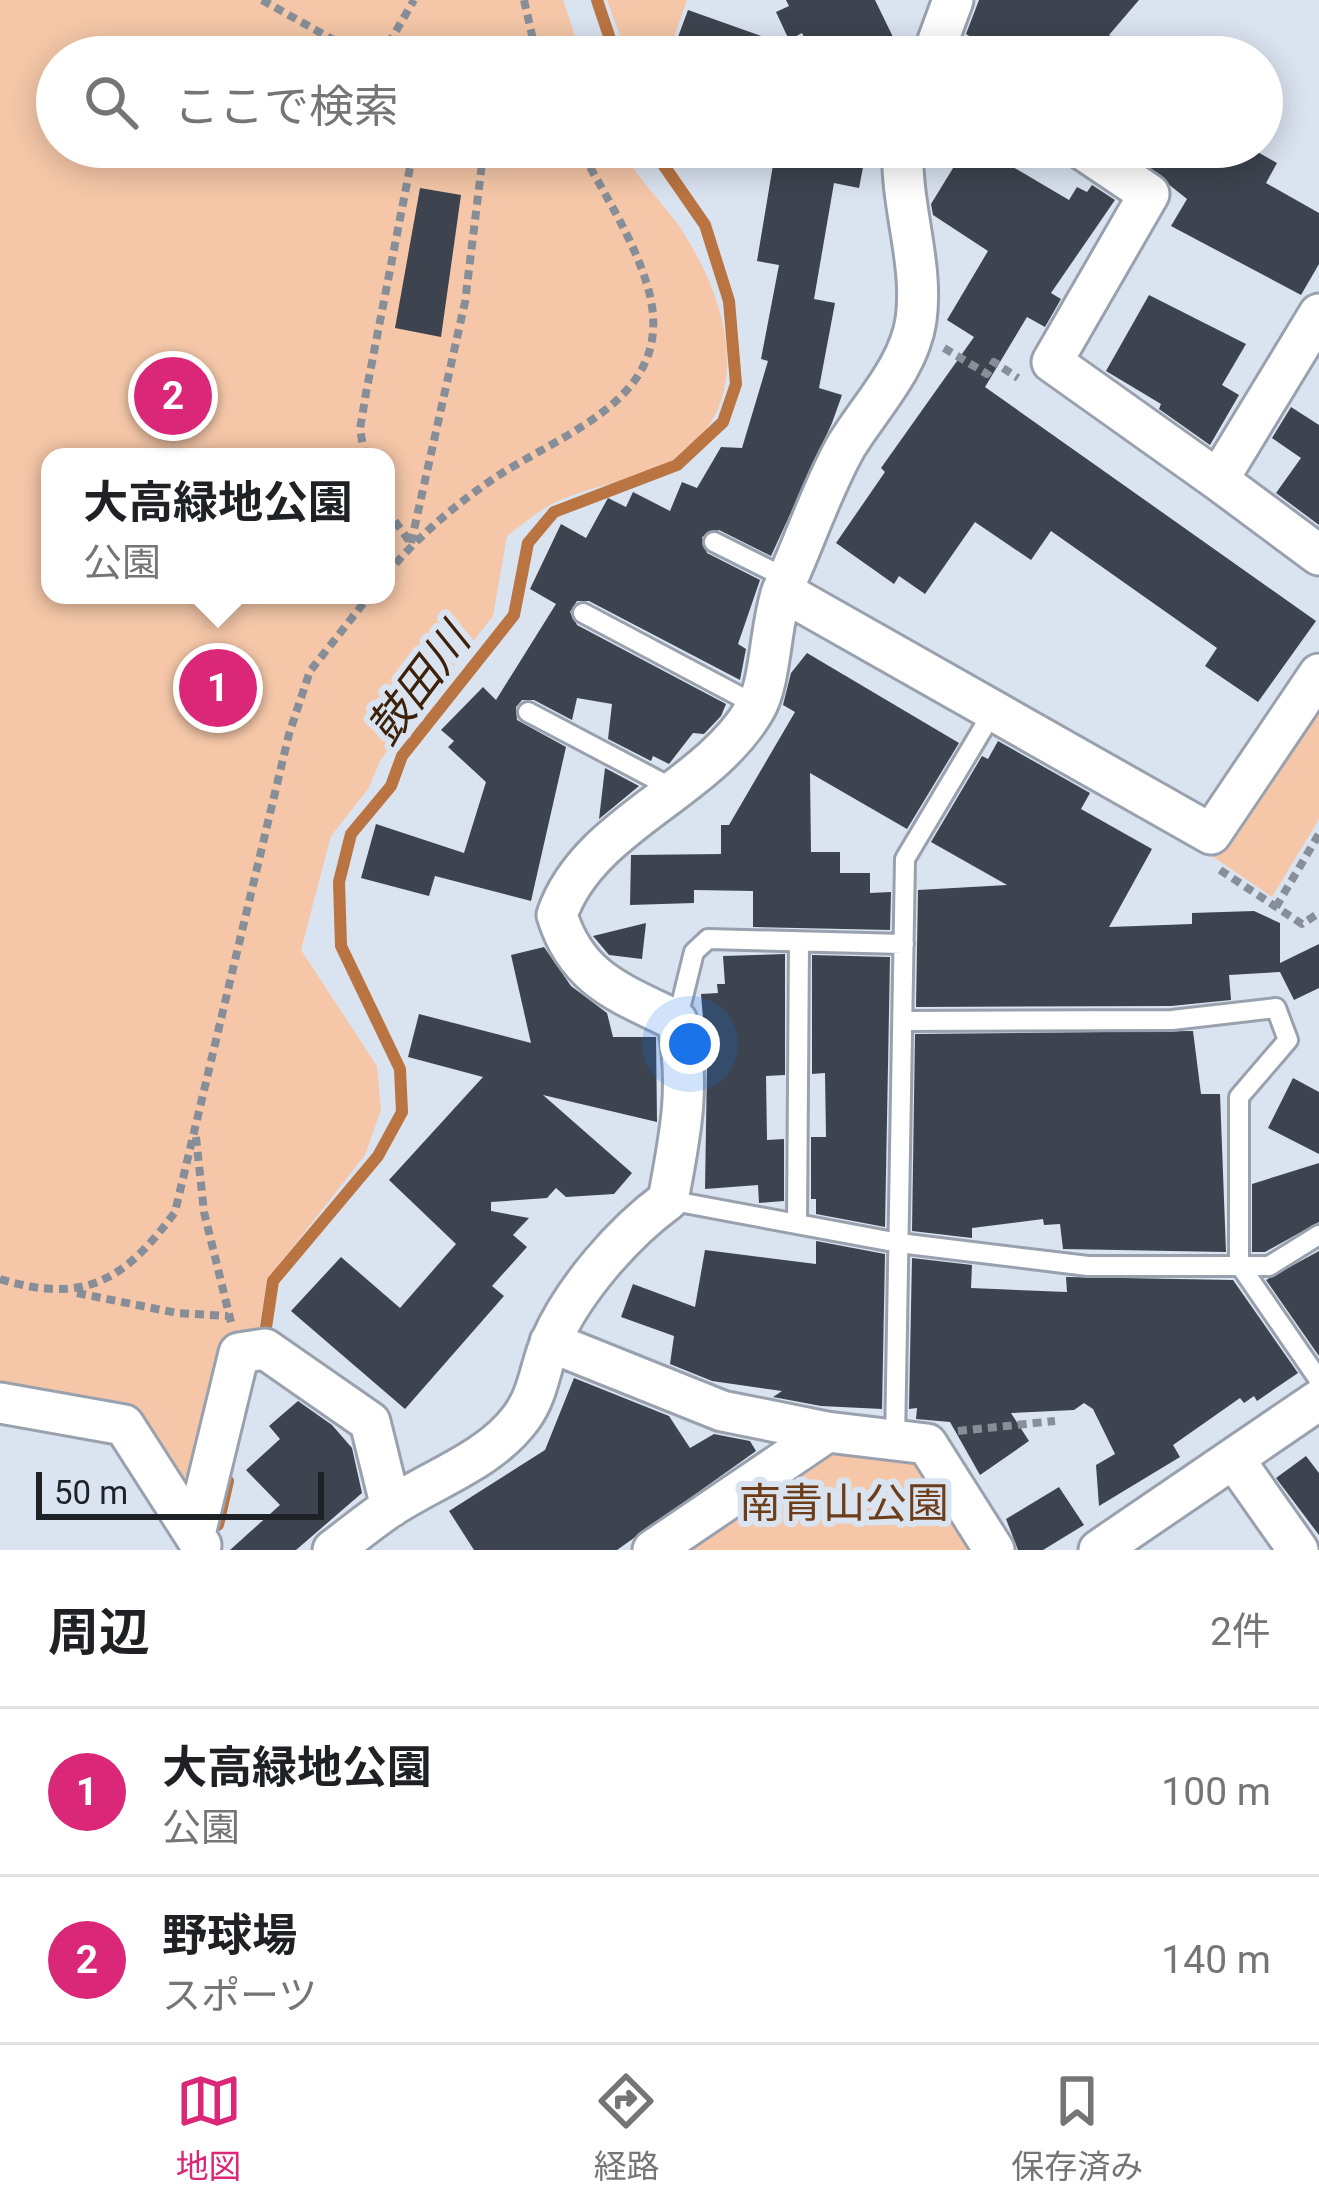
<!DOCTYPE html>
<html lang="ja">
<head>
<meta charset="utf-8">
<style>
	:root { --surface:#fff; --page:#f6f6f6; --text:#202124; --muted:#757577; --line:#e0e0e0; --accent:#db2777 }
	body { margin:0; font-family:Roboto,"Noto Sans JP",sans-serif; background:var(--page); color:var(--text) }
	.scale { position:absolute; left:36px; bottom:30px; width:288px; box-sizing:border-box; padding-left:12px; border:6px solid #1e2126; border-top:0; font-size:33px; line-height:42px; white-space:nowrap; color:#1e2126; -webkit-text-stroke:9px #dae3f0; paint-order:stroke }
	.you { position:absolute; left:690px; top:1044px; width:42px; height:42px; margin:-30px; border:9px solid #fff; border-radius:50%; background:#1a73e8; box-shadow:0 0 0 18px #1a73e833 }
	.badge { display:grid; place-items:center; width:78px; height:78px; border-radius:50%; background:var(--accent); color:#fff; font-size:39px; font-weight:700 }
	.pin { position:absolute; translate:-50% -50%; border:6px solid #fff; box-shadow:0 3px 12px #0006 }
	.popup { position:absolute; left:41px; top:448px; width:354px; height:156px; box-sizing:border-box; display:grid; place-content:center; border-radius:24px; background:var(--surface); filter:drop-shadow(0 3px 9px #0005); font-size:39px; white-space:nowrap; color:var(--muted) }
	.popup b { font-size:45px; color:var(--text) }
	.popup::after { content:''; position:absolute; left:50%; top:100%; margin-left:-24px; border:24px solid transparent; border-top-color:var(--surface) }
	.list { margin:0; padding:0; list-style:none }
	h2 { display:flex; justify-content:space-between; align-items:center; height:156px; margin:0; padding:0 48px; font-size:51px }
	h2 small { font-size:39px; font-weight:400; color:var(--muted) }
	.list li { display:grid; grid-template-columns:78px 1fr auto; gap:36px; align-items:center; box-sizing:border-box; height:168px; padding:0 48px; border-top:3px solid var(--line) }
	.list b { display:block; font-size:45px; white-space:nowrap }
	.list p { margin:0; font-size:39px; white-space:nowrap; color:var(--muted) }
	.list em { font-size:39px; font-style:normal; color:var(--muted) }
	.icon { flex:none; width:66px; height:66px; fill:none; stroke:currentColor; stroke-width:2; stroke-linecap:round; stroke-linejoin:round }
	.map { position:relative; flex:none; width:1319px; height:1550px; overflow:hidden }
	.search { position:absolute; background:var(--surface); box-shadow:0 6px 30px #0003; left:36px; right:36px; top:36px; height:132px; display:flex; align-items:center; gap:30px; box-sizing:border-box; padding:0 42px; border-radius:66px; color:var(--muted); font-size:45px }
	.sheet { height:492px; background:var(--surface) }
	nav { display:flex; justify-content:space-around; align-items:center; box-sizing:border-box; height:168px; border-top:3px solid var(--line); background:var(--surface); font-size:33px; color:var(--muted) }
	nav a { display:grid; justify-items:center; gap:6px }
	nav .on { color:var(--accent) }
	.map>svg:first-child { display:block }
	.green { fill:#f5c7a8; fill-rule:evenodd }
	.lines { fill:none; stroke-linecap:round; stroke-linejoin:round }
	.stream { stroke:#b97442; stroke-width:12 }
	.building { fill:#3d444f }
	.lane-casing { stroke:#99a1ae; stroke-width:24 }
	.street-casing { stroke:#99a1ae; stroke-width:45 }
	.path { stroke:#878e97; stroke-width:8; stroke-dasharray:9 6; stroke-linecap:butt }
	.lane { stroke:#fff; stroke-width:18 }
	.street { stroke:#fff; stroke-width:39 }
	.labels { text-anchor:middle; stroke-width:12; stroke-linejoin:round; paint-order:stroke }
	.park-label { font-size:42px; fill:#6c3d18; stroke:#dae3f0 }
	.water-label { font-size:45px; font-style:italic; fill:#3e210b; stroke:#dae3f0 }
</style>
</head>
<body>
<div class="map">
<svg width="1319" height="1550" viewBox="0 0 1319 1550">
	<rect width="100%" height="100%" fill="#dae3f0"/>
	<path class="green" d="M0,0H563L582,57H57V147H622C639,183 660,198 681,229C727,298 759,405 674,459C638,481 590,485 552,504C536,512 521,526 507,536L493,616L381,759L368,789L331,836L301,950L377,1066L381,1110L365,1155L267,1280L258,1335L198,1480L178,1485L135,1414L0,1386ZM50,457H386V595H50Z
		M607,0H687L667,57H628Z
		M1319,694V819L1272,897L1212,856Z
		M829,1453L917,1457L984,1550H683Z"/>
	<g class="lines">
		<path class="stream" d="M597,0L616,57
			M265,1334L273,1281L378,1156L402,1112L400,1069L341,946L339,882L351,834L391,786L402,756L514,615L528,543L554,512L677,465L723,422L736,384L729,301L705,225L651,147
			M218,1525L228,1481"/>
	</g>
	<path class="building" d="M786,0H875L893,37L858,54L853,45L828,57H814L802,33L789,40L776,12L789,6Z
		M979,0H1139L1109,35L1145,57H1003L966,34Z
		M688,10L809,53L808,57H710L675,45Z
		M776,147H867L859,188L834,183L814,299L835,303L819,388L842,395L832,423L771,556L719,530L702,537L707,553L760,580L738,644L746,649L740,680L589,601H577L570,612L577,625L726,704L721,716L704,734L693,733L669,764L653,756L651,761L608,739L612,704L577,698L572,720L534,700H522L516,707L517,720L566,747L531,901L435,876L429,896L361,878L376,824L464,853L486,782L448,747L454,741L441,730L483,687L496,700L556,604L530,589L561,524L586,538L608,498L626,507L633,492L670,511L682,482L697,488L721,447L742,448L768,361L761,359L779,265L757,261Z
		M966,147H1016L1006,163L1069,200L1077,187L1087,192L1092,185L1115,200L1051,293L1061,299L1045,327L1027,317L985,387L1316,621L1258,702L1205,666L1217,648L1051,531L1031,560L975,522L925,594L899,576L894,584L836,543L885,472L881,468L974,337L947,320L988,251L933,215L931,204Z
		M1122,147H1249L1277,163L1266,183L1319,213V264L1301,295L1171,226L1187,199Z
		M420,188L461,195L441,337L395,328Z
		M1149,295L1246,344L1222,385L1239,395L1210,445L1159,409L1161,404L1106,371Z
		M1291,407L1319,425V525L1276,493L1301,458L1272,438Z
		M807,653L959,743L907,829L810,773L811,852H840V873H870V893L891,892L890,930L753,927V891L694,890V903L630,905L631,855L721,854V825H729L795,712L783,705L791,673Z
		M998,741L1090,793L1081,809L1152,849L1109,927L1192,924V913L1254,911L1280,923V963L1319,944V988L1294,1000L1280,972L1229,975L1231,1000L1171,1006L916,1007L918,890L1007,885L931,842L982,756L988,759Z
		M605,768L639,786L599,819Z
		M646,923L642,959L609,955L593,936Z
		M544,947L571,986L607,1013L613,1037H656L657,1122L543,1095L632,1173L614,1194L566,1197L556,1188L547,1198L491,1202V1211L529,1218L513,1235L527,1247L492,1286L504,1296L405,1409L291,1311L341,1257L400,1308L456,1244L389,1180L483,1077L408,1057L419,1014L531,1043L511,955Z
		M785,954V1075L766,1076L767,1140L784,1139V1201L759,1203L758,1185L705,1189L707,1066L701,994L718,993L717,984H725L723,956Z
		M812,955L890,957L885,1227L816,1214V1199H811V1137H826L825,1073L812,1074Z
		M1193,1031L1201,1094H1220L1226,1252L1063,1249L1060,1224L1044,1225L1043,1219L972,1228V1238L912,1231L915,1034Z
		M1293,1078L1319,1092V1154L1268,1128Z
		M1319,1163V1222L1265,1252H1252V1184Z
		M816,1241L885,1254L882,1409L821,1406L773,1397L782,1391L712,1381L670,1364L674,1336L621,1317L633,1284L695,1307L705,1250L816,1264Z
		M1319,1251V1356L1266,1280Z
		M912,1258L972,1265L971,1288L1067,1292L1066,1277L1233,1280L1298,1373L1257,1401L1254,1396L1244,1403L1240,1398L1173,1445L1180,1457L1099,1506L1096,1465L1115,1454L1093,1409L1084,1403L1074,1410L1011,1413L1029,1441L980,1475L950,1422L916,1419L917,1408L909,1409Z
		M574,1378L669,1416L690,1448L714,1434L750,1441L756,1451L617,1550H474L449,1511L545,1450Z
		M298,1401L332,1425L352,1448L362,1493L296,1550H230L280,1505L246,1470L280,1439L269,1426Z
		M1306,1456L1319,1473V1535L1276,1478Z
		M1059,1487L1084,1525L1043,1550H1018L1006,1519Z"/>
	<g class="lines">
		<g class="lane-casing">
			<path id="lane" d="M714,542L788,579
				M583,613L758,706
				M528,712L676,790
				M677,1021L694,952L708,939L904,944
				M903,1021L1172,1020L1276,1008L1288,1040L1239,1097V1264L1319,1380
				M668,1200L899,1243L1088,1266H1269L1319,1235
				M797,1223L799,943
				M895,1442L905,859L994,710"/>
		</g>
		<g class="street-casing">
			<path id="street" d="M932,57L953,0
				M903,147C900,205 924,263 916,320C909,368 869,408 845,448C820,493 804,544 782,591L1211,834L1319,674
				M1079,147L1149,194L1052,362L1218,480
				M1319,314L1218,480L1319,555
				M550,1342L722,1411L827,1432
				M0,1403L124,1425L201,1545
				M1236,1462L1298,1550
				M195,1534L239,1353L265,1349L370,1422L391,1507
				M333,1550C353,1535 372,1519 392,1506C435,1478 490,1460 521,1418C539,1394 540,1366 551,1341C574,1289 623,1233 668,1200C680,1137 691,1084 677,1021C621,993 577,980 557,915C588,824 707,792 755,709C771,683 770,625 782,591
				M653,1550L827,1432L927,1444L994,1550
				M1099,1550L1319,1400"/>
		</g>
		<path class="path" d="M262,0L364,57
			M524,0L537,57
			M381,57L414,0
			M944,348L987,374L994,362L1018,378
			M365,457L360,429L366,393L414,147
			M386,509L410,542
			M411,543L465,302L484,147
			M386,575C417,537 456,504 496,477C568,430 679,397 648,288C634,239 603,192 579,147
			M1220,870L1302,924L1319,913
			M1276,907L1319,834
			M196,1137L204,1212L231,1322
			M0,1279C85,1305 125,1280 175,1212L289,734L310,671L370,595
			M77,1293L177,1313L228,1316
			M958,1431L1055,1421"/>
		<use href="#lane" class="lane"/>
		<use href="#street" class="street"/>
	</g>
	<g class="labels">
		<g class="park-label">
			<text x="844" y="1518">南青山公園</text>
		</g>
		<g class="water-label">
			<text transform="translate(418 684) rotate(-53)" y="16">鼓田川</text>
		</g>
	</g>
</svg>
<div class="scale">50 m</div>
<div class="you"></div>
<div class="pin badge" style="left:218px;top:688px">1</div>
<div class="popup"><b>大高緑地公園</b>公園</div>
<div class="pin badge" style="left:173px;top:396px">2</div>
<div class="search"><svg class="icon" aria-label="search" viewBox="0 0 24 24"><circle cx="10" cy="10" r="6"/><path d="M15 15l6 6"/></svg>ここで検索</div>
</div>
<section class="sheet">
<h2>周辺<small>2件</small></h2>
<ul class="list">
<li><span class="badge">1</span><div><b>大高緑地公園</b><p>公園</p></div><em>100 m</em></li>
<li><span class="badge">2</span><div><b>野球場</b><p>スポーツ</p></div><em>140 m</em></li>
</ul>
</section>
<nav>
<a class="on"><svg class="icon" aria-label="map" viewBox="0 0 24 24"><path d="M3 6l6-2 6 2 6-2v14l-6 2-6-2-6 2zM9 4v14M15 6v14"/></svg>地図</a>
<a><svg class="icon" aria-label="directions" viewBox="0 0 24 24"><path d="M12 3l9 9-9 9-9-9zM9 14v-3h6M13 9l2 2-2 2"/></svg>経路</a>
<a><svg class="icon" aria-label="saved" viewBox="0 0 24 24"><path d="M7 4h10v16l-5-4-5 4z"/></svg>保存済み</a>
</nav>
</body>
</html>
